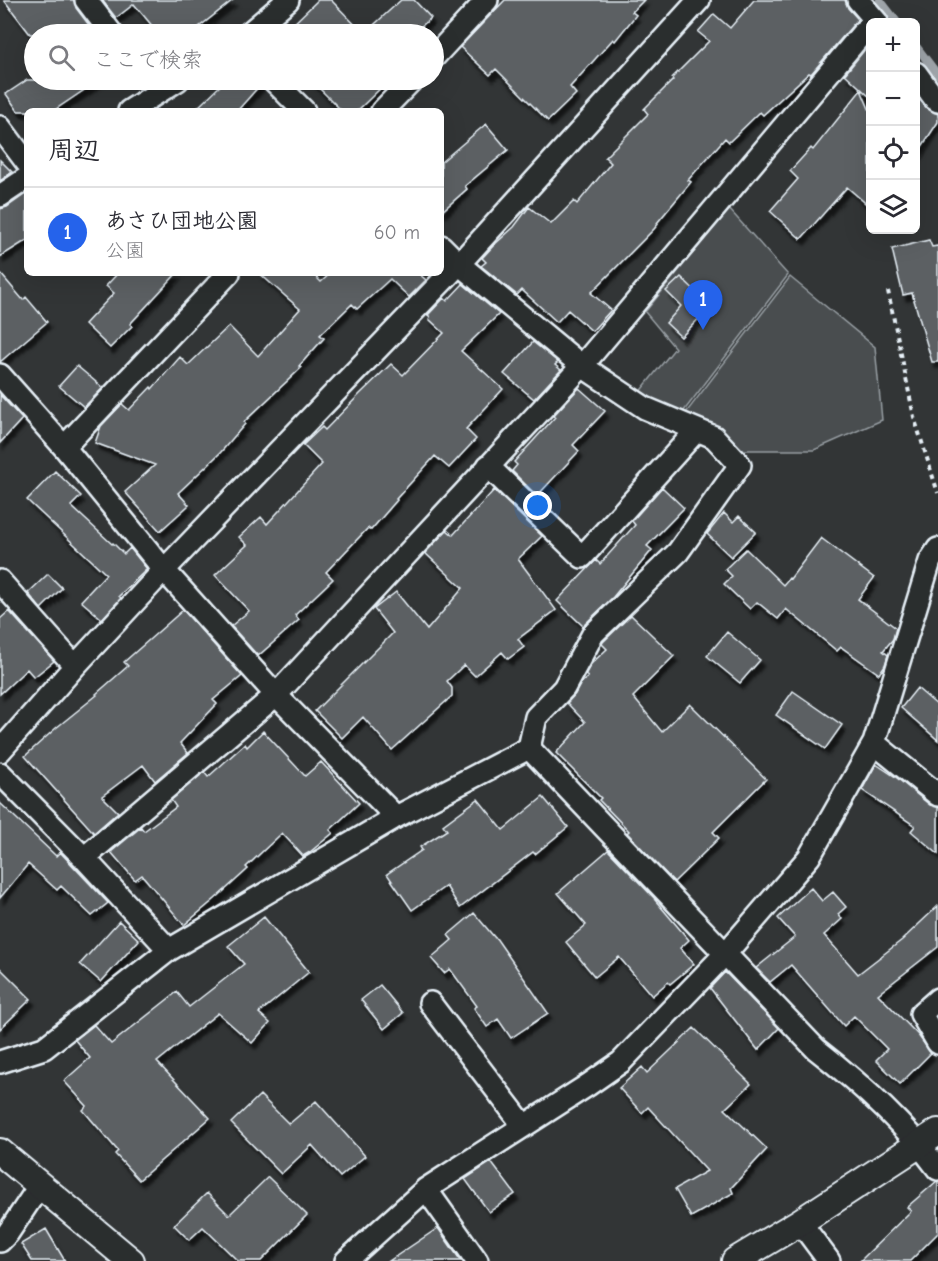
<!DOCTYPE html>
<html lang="ja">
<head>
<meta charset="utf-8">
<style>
	:root { --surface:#fff; --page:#f7f7f7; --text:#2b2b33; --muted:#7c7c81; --line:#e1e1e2; --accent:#2563eb }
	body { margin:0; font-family:"Comic Neue","Klee One",sans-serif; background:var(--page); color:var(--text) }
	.controls { position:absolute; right:18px; top:18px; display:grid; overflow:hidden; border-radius:9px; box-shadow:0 6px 24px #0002 }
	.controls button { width:54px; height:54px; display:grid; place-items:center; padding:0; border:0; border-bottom:2px solid var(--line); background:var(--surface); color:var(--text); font:30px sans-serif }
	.you { position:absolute; left:538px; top:506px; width:21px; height:21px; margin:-15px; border:4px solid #fff; border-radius:50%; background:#1a73e8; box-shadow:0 0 0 9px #1a73e833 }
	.badge { display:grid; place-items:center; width:39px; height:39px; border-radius:50%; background:var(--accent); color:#fff; font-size:20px; font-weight:700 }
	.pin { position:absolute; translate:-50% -50px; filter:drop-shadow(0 2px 3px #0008) }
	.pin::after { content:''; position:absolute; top:32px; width:21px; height:18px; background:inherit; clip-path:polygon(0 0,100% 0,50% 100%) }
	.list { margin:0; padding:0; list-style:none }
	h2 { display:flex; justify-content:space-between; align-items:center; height:78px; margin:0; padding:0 24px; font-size:26px }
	h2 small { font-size:20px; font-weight:400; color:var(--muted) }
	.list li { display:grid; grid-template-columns:39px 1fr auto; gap:18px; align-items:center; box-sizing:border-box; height:90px; padding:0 24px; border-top:2px solid var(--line) }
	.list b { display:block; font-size:22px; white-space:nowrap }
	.list p { margin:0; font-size:20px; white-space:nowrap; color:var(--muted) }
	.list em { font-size:20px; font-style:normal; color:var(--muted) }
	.icon { flex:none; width:33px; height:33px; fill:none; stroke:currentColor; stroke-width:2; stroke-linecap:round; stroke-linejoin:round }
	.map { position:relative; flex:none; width:938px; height:1261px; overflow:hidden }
	.search { position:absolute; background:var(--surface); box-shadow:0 6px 24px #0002; left:24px; top:24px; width:420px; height:66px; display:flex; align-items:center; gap:15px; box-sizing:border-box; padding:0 21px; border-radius:33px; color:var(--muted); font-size:22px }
	.panel { position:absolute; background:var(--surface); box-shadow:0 6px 24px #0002; left:24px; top:108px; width:420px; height:168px; border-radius:9px }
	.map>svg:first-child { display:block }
	.green { fill:#494d4f; stroke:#989fa4; stroke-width:1.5 }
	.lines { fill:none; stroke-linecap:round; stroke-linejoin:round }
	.stream { stroke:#9fa5aa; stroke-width:8 }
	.building { fill:#5c6063; stroke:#e8f1f8; stroke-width:1.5; filter:url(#shadow) }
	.minor-casing { stroke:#e8f1f8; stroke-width:26 }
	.tertiary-casing { stroke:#e8f1f8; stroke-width:30 }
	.path { stroke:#e8f1f8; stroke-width:4; stroke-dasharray:4.5 4.5; stroke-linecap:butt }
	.minor { stroke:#2a2d2e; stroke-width:21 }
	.tertiary { stroke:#2a2d2e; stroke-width:26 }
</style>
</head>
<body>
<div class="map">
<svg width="938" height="1261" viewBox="0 0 938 1261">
	<defs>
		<filter id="shadow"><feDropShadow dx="3.5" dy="6" stdDeviation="1.5" flood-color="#0009"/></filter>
	</defs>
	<rect width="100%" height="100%" fill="#323536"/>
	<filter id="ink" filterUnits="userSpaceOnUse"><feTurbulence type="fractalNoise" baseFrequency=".0167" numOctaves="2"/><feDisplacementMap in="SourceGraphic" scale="12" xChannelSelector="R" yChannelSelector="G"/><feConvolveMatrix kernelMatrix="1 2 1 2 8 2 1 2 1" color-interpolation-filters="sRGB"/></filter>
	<g filter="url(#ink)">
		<path class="green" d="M729,209L788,275L680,416L638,394L675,348L645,312Z
			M790,277L875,347L882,420L814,450H734L685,414Z"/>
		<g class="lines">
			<path class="stream" d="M880,0L897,22
				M916,46L938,75"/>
		</g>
		<path class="building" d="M4,0H74L76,8L95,33L94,34H30Z
			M102,0H233L190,34H159L134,4L116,18Z
			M318,0H331L364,34L401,0H414L431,18L412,34H283Z
			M505,0H644L632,12L636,15L615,41L613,39L570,87L576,94L548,121L496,69L490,75L460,47Z
			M754,0H845L848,8L858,19L811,74L809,73L763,115L760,112L729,142L725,138L688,180L691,182L657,223L658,224L654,229L591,293L611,310L592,331L568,310L557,322L522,290L517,295L481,266L486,262L482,258L494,245L514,227L529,207L551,224L574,201L577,204L611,163L605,157L648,114L644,109L673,80L672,78L709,41L698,32L714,14L730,28Z
			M870,43V97L845,74Z
			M27,80H99L53,111H18L6,94Z
			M226,80H261V84L237,111H194Z
			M311,80H389L357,111H342Z
			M861,90L870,111V207L847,187L801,239L770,211L798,179L790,171L811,148L813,150Z
			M915,95L928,109L938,114V122L915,157Z
			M486,124L508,150L465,186L467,189L441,212V162Z
			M0,160L12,172L0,181Z
			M27,193V240L0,257V209L7,207Z
			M929,240L932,247L938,246V362H932L912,293L903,295L892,249Z
			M0,273L23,300L26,297L47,322L0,362Z
			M118,273H177L130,324L132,326L110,348L85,324L114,293L106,286Z
			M259,273H312L321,282L331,273H418L426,280L409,297L390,279L357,309L352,304L320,335L324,338L299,366L301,368L244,422L245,424L220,453L178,493L189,505L160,531L125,492L155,465L95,443L101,426L122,404L129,410L151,387L152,389L180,357L188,365L229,326L258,356L300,309Z
			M681,277L711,306L681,337L666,323L681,306L666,291Z
			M463,284L499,314L461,351L503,389L466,429L476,439L449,468L435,456L396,499L397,500L371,530L368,528L326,572L333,579L295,615L299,620L258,656L231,626L249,611L215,575L247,545L239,537L261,517L267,524L322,464L303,445L322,427L325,430L360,394L391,364L403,375L444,333L429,319L430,317L428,315L444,298L447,301Z
			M533,342L558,362L555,365L561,370L534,399L504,374Z
			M77,366L103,388L84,407L59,386Z
			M579,388L605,411L573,445L579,451L537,496L512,471L517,465L514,462L555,417L553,416Z
			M0,395L22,419L0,443Z
			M55,471L81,496L71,506L112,544L113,543L124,554L130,548L147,569L119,596L121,598L102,619L81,601L106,574L27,500Z
			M662,487L684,508L647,546L652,550L613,597L583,626L557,601L596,560L600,564L635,525L632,521Z
			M494,490L542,536L518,559L556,610L518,639L524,647L508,659L502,652L475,676L464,665L447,681L452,688V696L392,750L363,717L342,738L315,711L393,633L374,609L396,592L427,630L463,588L425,553L447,530L453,535Z
			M724,513L733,522L739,516L756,532L731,557L707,534Z
			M821,538L874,578L858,599L896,628L893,639L883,651L888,655L885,665L879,674L841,647L837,651L786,609L778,619L757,602L750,609L724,584L732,576L725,569L746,549L783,585L789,578L790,579Z
			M48,574L62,588L41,609L28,593Z
			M183,610L242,676L213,700L217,704L180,743L188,753L155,781L143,765L102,796L118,812L94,833L25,756L56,728L97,695L96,694L128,666L124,662Z
			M9,611L54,661L34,677L27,669L0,694V619Z
			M631,615L674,656L633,697L662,732L690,704L766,779L713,832L719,838L674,882L627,833L629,831L599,800L601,798L556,753L585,722L567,703L575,694L581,683L588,677L585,675L591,664L607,649L602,644L603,642Z
			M727,632L760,660L740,683L707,656Z
			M917,688L938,706V740L901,708Z
			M793,691L842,725L825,749L776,715Z
			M263,731L305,776L321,762L359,803L330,830L333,833L310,852L303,856L282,833L246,867L248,869L215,899L184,925L142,875L135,880L111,852L141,827L144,831L176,807L171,800L204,772L208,777L245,744L247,747Z
			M876,764L897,778L930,805L938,807V854L911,831L915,826L862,790Z
			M543,797L568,827L535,854L533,852L460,908L446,886L412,910L387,874L422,850L420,847L447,830L443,825L478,799L503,830Z
			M0,803L56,856L60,852L108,903L92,916L61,886L57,890L28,864L0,898Z
			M608,850L656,900H655L689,940L680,948L694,964L670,984L668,982L652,996L619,957L595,977L566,942L586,925L558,893Z
			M811,888L822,901L833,892L846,907L838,914L842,919L824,935L858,974L902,940L938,906V947L878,994L918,1035L931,1053L900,1084L876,1060L887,1049L854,1016L844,1026L791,965L770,982L756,968L795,937L778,918Z
			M474,913L495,938H496L548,1013L511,1038L498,1019L487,1027L474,1008L477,1006L450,969L444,973L431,958L452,940L448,935Z
			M264,917L309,972L259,1013L270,1023L252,1043L218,1013L157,1062L210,1118L139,1180L115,1154L118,1151L83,1110L87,1106L64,1081L90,1058L75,1040L94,1025L111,1044L177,992L189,1007L244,964L228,946Z
			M119,921L139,940L101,982L80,964Z
			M0,968L31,999L0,1029Z
			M725,972L779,1028L758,1050L710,988Z
			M380,985L403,1013L384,1029L361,1000Z
			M694,1028L751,1084L725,1109L767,1149L731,1188L733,1193L691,1217L675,1189L707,1171L648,1107L642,1113L619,1088L642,1067L647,1073Z
			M260,1095L289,1124L316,1101L365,1156L340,1177L312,1145L281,1174L231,1123Z
			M491,1162L515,1194L489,1212L465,1179Z
			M268,1177L307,1215L261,1261H238L203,1227L189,1240L174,1225L207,1193L229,1215Z
			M937,1181H938V1233L910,1261H860L911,1211L907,1207Z
			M438,1228L461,1261H389Z
			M46,1229L65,1261H32L21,1244Z"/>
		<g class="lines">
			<g class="minor-casing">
				<path id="minor" d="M86,0L112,34
					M858,0L877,22
					M248,34L288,0
					M434,57L487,0
					M916,73L935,99L938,101
					M273,80L304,111
					M129,111L178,80
					M382,111L412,80
					M0,127L27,163
					M0,196L27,178
					M441,246L459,264L582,366L645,408L714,437L740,465L678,552L593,634L564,688L536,717L529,748
					M0,375L64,447L164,570L276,695L396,817
					M64,447L229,273
					M488,466L582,557L697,430
					M0,581L75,666
					M874,743L938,795
					M0,751L75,666L164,570L459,264L699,0
					M0,773L84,858L169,950L396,817L529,748L816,1049C861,1084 904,1123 938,1169
					M84,858L276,695L582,366L870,24
					M938,999L921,1014L938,1043
					M430,1003L524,1126
					M0,1062L44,1048L169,950
					M426,1189L477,1261
					M800,1222L829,1261
					M0,1241L8,1233L40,1185
					M346,1261L426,1189L588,1085L621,1062L725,954L809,857L874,743L930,561L938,549"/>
			</g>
			<g class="tertiary-casing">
				<path id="tertiary" d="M0,1152L131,1261
					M735,1261L800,1222L938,1132"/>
			</g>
			<path class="path" d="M888,291L914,417L938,493"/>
			<use href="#minor" class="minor"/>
			<use href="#tertiary" class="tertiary"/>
		</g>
	</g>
</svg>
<div class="controls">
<button>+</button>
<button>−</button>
<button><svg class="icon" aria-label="locate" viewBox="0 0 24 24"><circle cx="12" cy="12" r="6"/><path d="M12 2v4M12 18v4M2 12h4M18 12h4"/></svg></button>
<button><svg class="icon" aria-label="layers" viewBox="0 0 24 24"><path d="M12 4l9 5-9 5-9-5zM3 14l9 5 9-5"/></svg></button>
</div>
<div class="you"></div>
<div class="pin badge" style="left:703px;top:330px">1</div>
<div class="search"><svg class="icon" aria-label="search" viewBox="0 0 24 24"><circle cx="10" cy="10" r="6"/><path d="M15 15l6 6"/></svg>ここで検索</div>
<section class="panel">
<h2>周辺<small></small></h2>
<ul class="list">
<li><span class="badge">1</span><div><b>あさひ団地公園</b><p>公園</p></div><em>60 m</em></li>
</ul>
</section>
</div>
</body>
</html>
